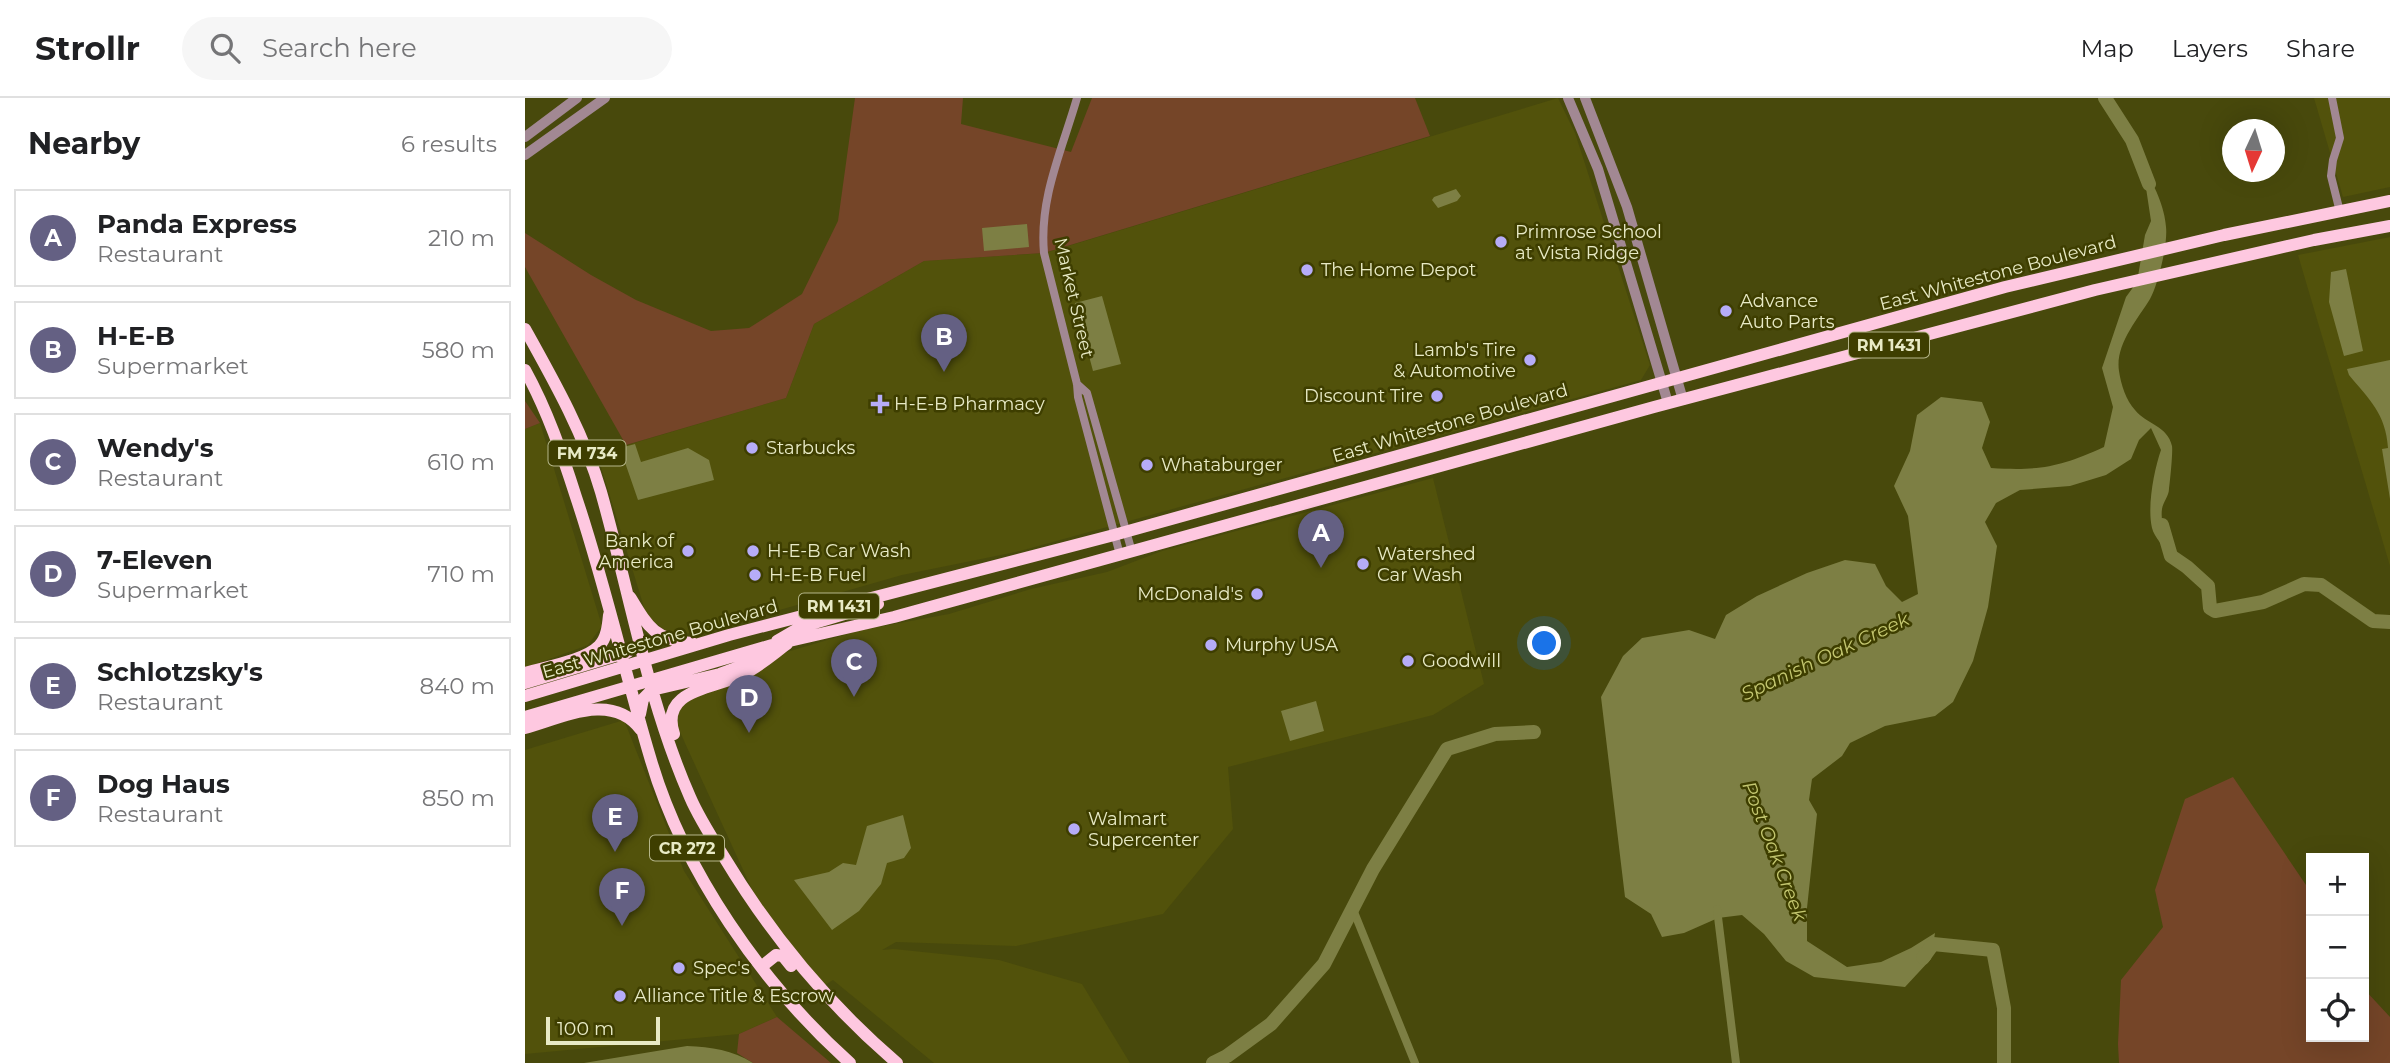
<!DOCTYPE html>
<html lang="en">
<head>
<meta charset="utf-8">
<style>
	:root { --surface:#fff; --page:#f6f6f6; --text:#202124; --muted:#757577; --line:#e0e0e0; --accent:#646083 }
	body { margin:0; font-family:Montserrat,sans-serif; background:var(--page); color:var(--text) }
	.controls { position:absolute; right:21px; bottom:21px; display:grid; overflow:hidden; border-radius:0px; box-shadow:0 7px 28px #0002 }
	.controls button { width:63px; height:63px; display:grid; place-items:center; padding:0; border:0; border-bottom:2px solid var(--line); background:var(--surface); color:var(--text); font:35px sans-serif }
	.compass { position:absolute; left:1697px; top:21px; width:63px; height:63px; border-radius:50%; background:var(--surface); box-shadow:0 7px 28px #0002; rotate:184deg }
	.scale { position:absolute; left:21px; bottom:18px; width:114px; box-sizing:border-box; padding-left:7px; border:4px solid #e8eac5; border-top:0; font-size:19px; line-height:24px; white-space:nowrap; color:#e8eac5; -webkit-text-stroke:5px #3e3e00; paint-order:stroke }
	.you { position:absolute; left:1020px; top:546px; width:24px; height:24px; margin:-18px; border:5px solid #fff; border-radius:50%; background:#1a73e8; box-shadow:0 0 0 10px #1a73e833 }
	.badge { display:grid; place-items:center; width:46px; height:46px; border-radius:50%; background:var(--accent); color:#fff; font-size:23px; font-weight:700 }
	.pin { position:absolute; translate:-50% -58px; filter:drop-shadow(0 2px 4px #0008) }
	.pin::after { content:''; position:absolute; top:37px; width:24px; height:21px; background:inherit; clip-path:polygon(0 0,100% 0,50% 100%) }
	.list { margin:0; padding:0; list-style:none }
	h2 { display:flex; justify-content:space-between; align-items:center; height:91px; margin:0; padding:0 28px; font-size:30px }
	h2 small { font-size:23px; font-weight:400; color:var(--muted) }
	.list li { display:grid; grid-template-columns:46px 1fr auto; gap:21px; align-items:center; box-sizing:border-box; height:98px; margin:0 14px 14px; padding:0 14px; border:2px solid var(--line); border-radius:0px }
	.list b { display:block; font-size:26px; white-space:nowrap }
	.list p { margin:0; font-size:23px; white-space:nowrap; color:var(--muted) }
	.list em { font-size:23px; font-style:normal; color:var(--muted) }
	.icon { flex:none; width:38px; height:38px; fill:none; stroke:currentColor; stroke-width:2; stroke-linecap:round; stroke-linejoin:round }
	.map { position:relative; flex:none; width:1865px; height:965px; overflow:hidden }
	header { display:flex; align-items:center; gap:42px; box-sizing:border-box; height:98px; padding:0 35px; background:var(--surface); border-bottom:2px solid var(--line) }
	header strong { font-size:33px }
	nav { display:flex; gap:38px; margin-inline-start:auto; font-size:24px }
	.search { width:490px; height:63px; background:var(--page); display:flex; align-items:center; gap:18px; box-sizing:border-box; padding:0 24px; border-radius:38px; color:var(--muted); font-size:26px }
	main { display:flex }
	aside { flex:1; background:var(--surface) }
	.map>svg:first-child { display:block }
	.built { fill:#52520b }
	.green { fill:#754528 }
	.water { fill:#7d7f44 }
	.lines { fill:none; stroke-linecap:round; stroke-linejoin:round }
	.canal { stroke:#7d7f44; stroke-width:8 }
	.river { stroke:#7d7f44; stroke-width:14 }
	.minor { stroke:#a28893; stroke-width:8 }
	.tertiary { stroke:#a28893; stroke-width:10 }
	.primary { stroke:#fec8e0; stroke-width:12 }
	.poi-dot { fill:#b6acf8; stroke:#3e3e00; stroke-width:2.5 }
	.labels { text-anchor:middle; stroke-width:5; stroke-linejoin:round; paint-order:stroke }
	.shield { fill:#3e3e00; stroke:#b5b68a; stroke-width:2 }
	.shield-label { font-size:16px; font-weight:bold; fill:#e8eac5 }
	.poi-label { font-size:18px; fill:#e8eac5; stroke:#3e3e00; text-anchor:start }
	.street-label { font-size:18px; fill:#e8eac5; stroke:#3e3e00 }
	.water-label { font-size:19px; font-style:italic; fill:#c4c770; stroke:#3e3e00 }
</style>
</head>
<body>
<header>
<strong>Strollr</strong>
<div class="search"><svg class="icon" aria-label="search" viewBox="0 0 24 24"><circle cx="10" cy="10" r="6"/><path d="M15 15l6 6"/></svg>Search here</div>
<nav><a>Map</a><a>Layers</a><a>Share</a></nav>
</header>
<main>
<aside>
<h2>Nearby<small>6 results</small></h2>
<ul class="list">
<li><span class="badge">A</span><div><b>Panda Express</b><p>Restaurant</p></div><em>210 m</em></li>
<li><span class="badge">B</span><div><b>H-E-B</b><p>Supermarket</p></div><em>580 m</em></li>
<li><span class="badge">C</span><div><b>Wendy's</b><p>Restaurant</p></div><em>610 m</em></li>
<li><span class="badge">D</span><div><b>7-Eleven</b><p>Supermarket</p></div><em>710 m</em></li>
<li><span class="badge">E</span><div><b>Schlotzsky's</b><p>Restaurant</p></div><em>840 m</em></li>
<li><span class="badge">F</span><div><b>Dog Haus</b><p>Restaurant</p></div><em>850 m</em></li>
</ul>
</aside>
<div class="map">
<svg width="1865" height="965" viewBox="0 0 1865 965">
	<rect width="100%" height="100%" fill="#48490c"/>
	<path class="built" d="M1033,0L1050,35L1125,267L1116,282L495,453L377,477L177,534L147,537L122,519L72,356L261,300L289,226L399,163L520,155Z
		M1789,0H1865V89L1818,99Z
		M1865,139V468L1773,157Z
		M15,325L77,528L63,547L0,570V331Z
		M908,380L959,586L908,617L703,669L708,731L638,816L491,848L371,844L357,852L369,851L474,862L557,886L605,965H409L308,882L295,890L247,835L149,621L157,602L255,556L336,532L424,516L506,491L582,474L637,453Z
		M99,622L159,773L252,919L214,936L0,956V652Z"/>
	<path class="green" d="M330,0H438L436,26L546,54L567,0H890L905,38L519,155L399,163L289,226L261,300L101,347L0,169V135L66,177L111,202L186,233L224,230L277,196L313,123Z
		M0,303L15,325L0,331Z
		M1708,679L1781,787L1786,798V939H1839V891L1865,919V965H1594L1593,946L1596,882L1638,829L1630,792L1660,701Z
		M252,919L306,965H228L212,955L214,936Z"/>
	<path class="water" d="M1618,70C1629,85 1640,110 1641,129C1643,146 1633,187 1625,201C1612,222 1590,247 1594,273C1596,287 1601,302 1610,312C1621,326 1643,328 1647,348C1648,354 1645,384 1644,391C1644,398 1638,404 1637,411C1635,425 1642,445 1646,458C1640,450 1629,439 1627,430C1622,409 1629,372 1636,352L1626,330L1614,342L1606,361L1581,377L1545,388L1495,392L1471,405L1460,424L1472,448L1463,509L1448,563L1428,604L1410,618L1360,628L1325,645L1317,658L1287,681L1284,702L1292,716L1282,810V843L1322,869L1356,864L1386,850L1410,835L1406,861L1380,889L1289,879L1261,863L1239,836L1217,817L1193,820L1159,835L1137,839L1126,816L1100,799L1076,599L1098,558L1117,540L1164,532L1190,541L1201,517L1232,498L1282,475L1320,462L1350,466L1361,488L1377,504L1393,496L1383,418L1369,388L1385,353L1392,317L1416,299L1457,304L1465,324L1457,350L1466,370C1515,373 1535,369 1579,349L1588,309L1577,270L1601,199L1612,184L1620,137L1626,123Z
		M931,91L936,98L932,103L913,110L907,102L909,99Z
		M502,126L504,149L459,153L457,130Z
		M1821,171L1838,253L1819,258L1804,204L1806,174Z
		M577,198L596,266L568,273L550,205Z
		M1865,262V401L1857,351L1863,350C1861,316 1844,301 1824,277L1822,271Z
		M110,346L116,364L163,350L184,362L189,382L113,402L95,350Z
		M791,603L799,633L765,643L756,613Z
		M378,717L386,750L379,760L362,765L356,786L334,813L307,832L269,782L304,774L318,765L331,767L342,728Z
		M162,948C187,949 207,952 228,965H59Z"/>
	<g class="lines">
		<path class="canal" d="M827,809L890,965
			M1192,811L1211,965"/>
		<path class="river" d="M1580,0L1607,42L1624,86
			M1637,427L1646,458L1662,469L1683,488L1685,510L1690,513L1738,504L1779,486L1796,487L1848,523L1865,524
			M1398,860L1408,846L1468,852L1479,910V965
			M688,965L702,958L746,926L799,866L848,771L922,651L970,636L1009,634"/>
		<path class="minor" d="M552,0C537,52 514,100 519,155L552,286L553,299L595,457
			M1807,0L1815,40L1808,62L1806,78L1815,114
			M552,286L562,295L607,454"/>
		<path class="tertiary" d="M1043,0L1073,71L1143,305
			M1060,0L1102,109L1158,302
			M0,39L52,0
			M0,57L80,0"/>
		<path class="primary" d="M0,231C29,283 59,336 76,394C105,496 122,601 165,699C174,720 187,740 199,759C246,837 303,906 372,965
			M0,272C22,312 37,355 51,399C80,485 99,572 125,659C158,773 237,886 325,965
			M105,499C123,529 130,542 167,545
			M252,543L276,529L353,506
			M0,575C20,569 59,563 74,548C82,540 83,527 84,517
			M0,585L103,554
			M0,598L204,537L589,437L1480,189L1699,137L1865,103
			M115,616L118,601L127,592L195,576L214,569L237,554
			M0,619L247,547L369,519L1129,309L1570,192L1789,142L1865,128
			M0,630C37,620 87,593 116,632
			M149,636C134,591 189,591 217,577C234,569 247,557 262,546
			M236,869L251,857L258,858L266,868"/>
	</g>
	<g class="poi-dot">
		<circle cx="976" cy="144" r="7"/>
		<circle cx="782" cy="172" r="7"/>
		<circle cx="1201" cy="213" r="7"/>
		<circle cx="1005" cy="262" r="7"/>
		<circle cx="912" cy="298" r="7"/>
		<path d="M351.5 295.5h7v7h7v7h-7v7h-7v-7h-7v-7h7z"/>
		<circle cx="227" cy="350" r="7"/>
		<circle cx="622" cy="367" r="7"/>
		<circle cx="163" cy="453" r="7"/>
		<circle cx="228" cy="453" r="7"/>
		<circle cx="838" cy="466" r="7"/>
		<circle cx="230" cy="477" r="7"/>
		<circle cx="732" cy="496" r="7"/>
		<circle cx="686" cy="547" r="7"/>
		<circle cx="883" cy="563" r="7"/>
		<circle cx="549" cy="731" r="7"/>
		<circle cx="154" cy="870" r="7"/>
		<circle cx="95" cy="898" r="7"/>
	</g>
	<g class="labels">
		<g class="shield">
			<rect x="1324" y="234.5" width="80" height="25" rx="5"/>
			<rect x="23.5" y="342.5" width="77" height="25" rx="5"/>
			<rect x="274" y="495.5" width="80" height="25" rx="5"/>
			<rect x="125" y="737.5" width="74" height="25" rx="5"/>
		</g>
		<g class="shield-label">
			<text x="1364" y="253">RM 1431</text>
			<text x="62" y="361">FM 734</text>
			<text x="314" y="514">RM 1431</text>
			<text x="162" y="756">CR 272</text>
		</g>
		<g class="poi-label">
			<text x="990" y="140">Primrose School<tspan x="990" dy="21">at Vista Ridge</tspan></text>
			<text x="796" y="178">The Home Depot</text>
			<text x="1215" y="209">Advance<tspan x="1215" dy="21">Auto Parts</tspan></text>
			<text x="991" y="258" text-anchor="end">Lamb's Tire<tspan x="991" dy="21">&amp; Automotive</tspan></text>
			<text x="898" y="304" text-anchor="end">Discount Tire</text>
			<text x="369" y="312">H-E-B Pharmacy</text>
			<text x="241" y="356">Starbucks</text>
			<text x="636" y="373">Whataburger</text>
			<text x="149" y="449" text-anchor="end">Bank of<tspan x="149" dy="21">America</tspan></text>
			<text x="242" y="459">H-E-B Car Wash</text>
			<text x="852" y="462">Watershed<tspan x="852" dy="21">Car Wash</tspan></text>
			<text x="244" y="483">H-E-B Fuel</text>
			<text x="718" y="502" text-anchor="end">McDonald's</text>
			<text x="700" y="553">Murphy USA</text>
			<text x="897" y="569">Goodwill</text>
			<text x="563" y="727">Walmart<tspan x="563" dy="21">Supercenter</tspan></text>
			<text x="168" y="876">Spec's</text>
			<text x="109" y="904">Alliance Title &amp; Escrow</text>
		</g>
		<g class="street-label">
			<text transform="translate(1473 175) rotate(-15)" y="6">East Whitestone Boulevard</text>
			<text transform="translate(549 200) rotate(77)" y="6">Market Street</text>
			<text transform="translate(925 325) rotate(-16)" y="6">East Whitestone Boulevard</text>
			<text transform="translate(135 541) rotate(-16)" y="6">East Whitestone Boulevard</text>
		</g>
		<g class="water-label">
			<text transform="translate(1300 558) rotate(-25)" y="7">Spanish Oak Creek</text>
			<text transform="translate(1250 753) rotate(69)" y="7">Post Oak Creek</text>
		</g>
	</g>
</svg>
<div class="controls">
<button>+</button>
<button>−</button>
<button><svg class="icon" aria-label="locate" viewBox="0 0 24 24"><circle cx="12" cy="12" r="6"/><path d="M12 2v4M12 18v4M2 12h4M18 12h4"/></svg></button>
</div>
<svg class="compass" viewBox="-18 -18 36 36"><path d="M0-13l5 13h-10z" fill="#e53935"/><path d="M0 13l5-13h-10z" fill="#757577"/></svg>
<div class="scale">100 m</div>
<div class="you"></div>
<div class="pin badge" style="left:796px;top:470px">A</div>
<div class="pin badge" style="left:419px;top:274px">B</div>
<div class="pin badge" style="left:329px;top:599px">C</div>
<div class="pin badge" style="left:224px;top:635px">D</div>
<div class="pin badge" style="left:90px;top:754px">E</div>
<div class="pin badge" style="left:97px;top:828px">F</div>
</div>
</main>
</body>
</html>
